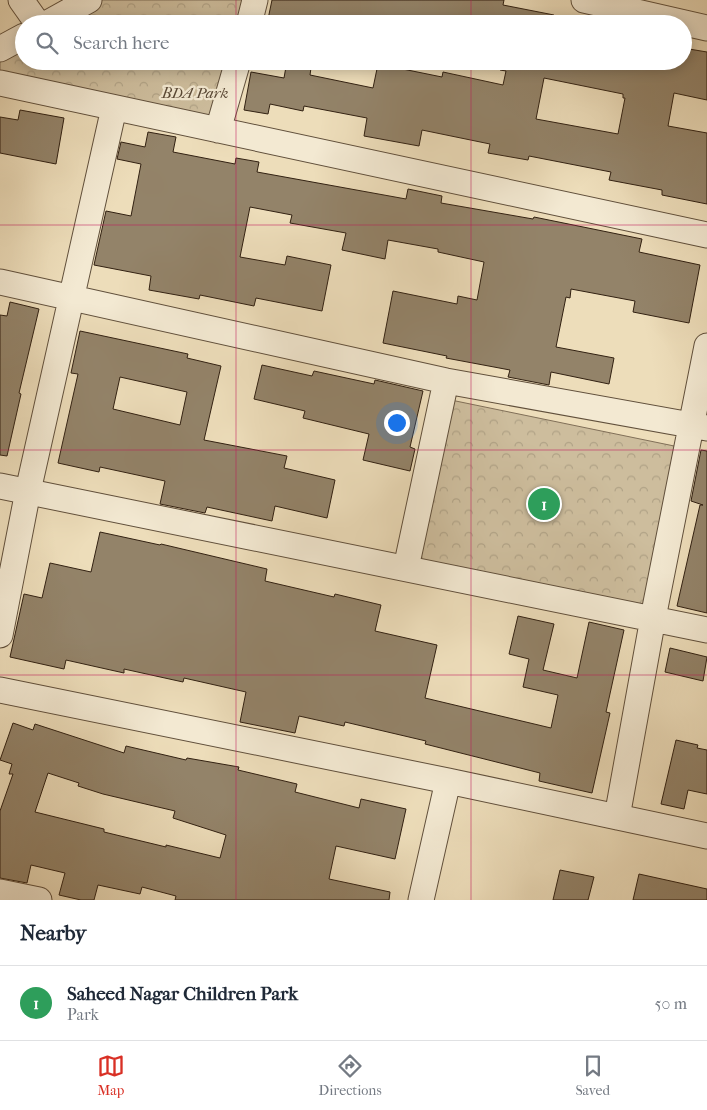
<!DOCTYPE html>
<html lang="en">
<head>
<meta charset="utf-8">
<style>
	:root { --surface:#fff; --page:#f6f6f7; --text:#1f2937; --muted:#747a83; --line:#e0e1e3; --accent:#d93025 }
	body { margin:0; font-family:"IM FELL French Canon",serif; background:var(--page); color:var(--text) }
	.you { position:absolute; left:396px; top:422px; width:18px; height:18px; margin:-12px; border:4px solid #fff; border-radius:50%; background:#1a73e8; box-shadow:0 0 0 8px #1a73e833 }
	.badge { display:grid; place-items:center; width:32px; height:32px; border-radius:50%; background:var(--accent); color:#fff; font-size:16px; font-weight:700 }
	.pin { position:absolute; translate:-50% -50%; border:2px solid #fff; box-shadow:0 1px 5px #0006 }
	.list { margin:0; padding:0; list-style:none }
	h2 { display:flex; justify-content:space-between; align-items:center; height:65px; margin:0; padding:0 20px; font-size:21px }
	h2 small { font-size:16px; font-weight:400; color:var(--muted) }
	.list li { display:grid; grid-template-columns:32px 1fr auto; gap:15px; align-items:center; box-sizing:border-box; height:75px; padding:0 20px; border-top:1px solid var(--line) }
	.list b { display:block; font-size:19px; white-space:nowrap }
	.list p { margin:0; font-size:16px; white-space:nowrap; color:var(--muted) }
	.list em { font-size:16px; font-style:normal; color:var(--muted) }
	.icon { flex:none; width:28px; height:28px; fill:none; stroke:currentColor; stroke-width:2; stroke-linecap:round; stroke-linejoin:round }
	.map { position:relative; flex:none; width:707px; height:900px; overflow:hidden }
	.search { position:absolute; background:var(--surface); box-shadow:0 2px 12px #0003; left:15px; right:15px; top:15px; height:55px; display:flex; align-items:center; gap:12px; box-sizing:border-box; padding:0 18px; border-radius:28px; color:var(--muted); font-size:19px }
	.sheet { height:140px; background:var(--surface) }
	nav { display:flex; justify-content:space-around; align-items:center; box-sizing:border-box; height:70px; border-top:1px solid var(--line); background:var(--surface); font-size:14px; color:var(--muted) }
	nav a { display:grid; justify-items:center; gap:2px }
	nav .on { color:var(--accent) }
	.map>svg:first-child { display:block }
	.park { fill:url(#park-crowns); stroke:#806f58 }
	.building { fill:#938369; stroke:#322112; fill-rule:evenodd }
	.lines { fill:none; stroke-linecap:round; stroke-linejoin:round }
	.minor-casing { stroke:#61503c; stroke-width:27 }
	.minor { stroke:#f3e9d2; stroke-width:25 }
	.grid { fill:none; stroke:#c2185b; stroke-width:1; stroke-opacity:0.55 }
	.labels { text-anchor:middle; stroke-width:4.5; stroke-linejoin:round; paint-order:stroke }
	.park-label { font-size:15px; font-style:italic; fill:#594835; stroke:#f3e9d2 }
</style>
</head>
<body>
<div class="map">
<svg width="707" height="900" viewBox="0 0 707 900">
	<defs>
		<pattern id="park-crowns" width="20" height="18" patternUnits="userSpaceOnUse" patternTransform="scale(1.25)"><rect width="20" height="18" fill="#cdbd9d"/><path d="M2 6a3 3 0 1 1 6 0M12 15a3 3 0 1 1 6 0" fill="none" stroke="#b0a286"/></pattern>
	</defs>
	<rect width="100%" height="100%" fill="#edddba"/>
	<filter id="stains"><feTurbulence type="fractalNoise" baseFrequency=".004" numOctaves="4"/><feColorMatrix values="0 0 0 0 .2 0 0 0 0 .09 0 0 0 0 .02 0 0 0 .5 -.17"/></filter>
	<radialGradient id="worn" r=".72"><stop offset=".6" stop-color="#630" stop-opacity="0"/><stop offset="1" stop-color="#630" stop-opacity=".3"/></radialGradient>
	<path class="park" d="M89,0H255L249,24H46Z
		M24,36V61H238L218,130L0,83V49Z
		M446,399L679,447L644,608L410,560Z"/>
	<path class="building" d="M272,0H504L503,5L554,15L553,24H267Z
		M683,48L707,52V100L674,93L668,126L707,133V204L662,195V190L609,180L611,172L529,156L528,160L488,153L490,144L422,130L419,146L364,136L367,118L304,106L303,111L270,104L268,114L244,110L251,72L284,78L287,61H312L310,75L373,88L378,64L442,77L443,72L503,85L506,71L500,70L501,61H683ZM544,78L623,94V98H625L618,134L536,119Z
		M20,110L64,118L56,164L0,153V117L18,120Z
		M148,132L176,137L173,152L235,164L236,158L259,162L257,172L406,199L408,189L442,196L441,203L533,219L534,217L642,239L639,252L700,265L689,323L633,312L635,301L571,289L570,298L566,297L556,347L614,358L609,384L551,372L549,385L508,377L510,370L446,358L447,356L383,343L393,291L457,304L458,296L477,300L484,262L438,252V249L388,240L385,259L342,250L346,233L290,223L292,215L250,207L240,257L285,265L287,256L331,265L322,311L256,298L254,306L200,295L199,299L149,290L151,276L94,265L106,211L131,216L141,164L117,159L121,142L145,147Z
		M10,302L39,309L19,393L21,394L7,456L0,455V315L7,316Z
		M80,331L188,354L187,358L221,366L204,440L287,456L284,468L335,480L327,518L275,506L272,521L207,507L205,513L160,504L165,481L100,467L99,472L58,463L78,374L71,373ZM120,377L187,392L180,425L113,409Z
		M262,365L312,376L314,371L374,384L375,380L423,391L410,447L415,449L410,471L363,460L369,434L303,418L305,411L254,399Z
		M701,450L707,451V613L677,606L700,505H703L691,501Z
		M100,532L160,545L161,544L267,569L265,581L334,597L335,594L381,605L375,631L437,645L425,698L551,728L558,695L523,687L529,659L509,654L518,616L554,624L543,670L577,678L589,622L624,630L606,712L610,713L592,793L539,781L540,773L425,744L426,741L345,722L344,726L299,716L295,733L240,722L246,692L184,678L183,682L124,669V673L66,660L64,669L10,657L24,594L42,598L50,563L91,572Z
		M670,648L707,657L703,681L665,672Z
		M13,723L33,730L35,724L124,753L126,746L186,760L187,758L239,767L238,770L297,784L295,792L359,808L361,799L406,809L395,859L336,846L329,879L390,892L389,900H175L176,896L142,887L140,894L98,885L94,900H81L59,895L65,873L31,865L27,883L0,878V811L13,774H9L12,764L0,760ZM48,773L79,783L78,786L103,794L175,811L173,818L226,835L220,858L166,845V847L104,832V829L35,812Z
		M676,740L698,745L697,748L707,750V794L688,790L684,809L661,804Z
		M560,870L594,877L588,900H553Z
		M639,874L707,889V900H633Z"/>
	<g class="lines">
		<g class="minor-casing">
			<path id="minor" d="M21,0L38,24
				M584,0L707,28
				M46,24L89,0
				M249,24L255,0
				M0,49L24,36
				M0,83L707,235
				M218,130L238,61
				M0,282L446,381L707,428
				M0,486L707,630
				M406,568L446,381
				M0,635L28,491L114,108
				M0,690L448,781L707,836
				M617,817L653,618L707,346
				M0,892L39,900
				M421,900L448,781"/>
		</g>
		<use href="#minor" class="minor"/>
	</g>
	<path class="grid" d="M236,0V24M471,0V24M236,61V900M471,61V900M0,225H707M0,450H707M0,675H707"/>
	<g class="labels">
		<g class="park-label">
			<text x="195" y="98">BDA Park</text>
		</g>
	</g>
	<rect width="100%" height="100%" filter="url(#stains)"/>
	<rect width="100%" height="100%" fill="url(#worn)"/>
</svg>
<div class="you"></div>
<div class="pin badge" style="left:544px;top:504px;background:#2e9e5b">1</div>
<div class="search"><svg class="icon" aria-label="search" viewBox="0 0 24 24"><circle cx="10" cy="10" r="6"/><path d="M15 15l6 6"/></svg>Search here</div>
</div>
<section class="sheet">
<h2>Nearby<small></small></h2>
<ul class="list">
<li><span class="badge" style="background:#2e9e5b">1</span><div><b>Saheed Nagar Children Park</b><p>Park</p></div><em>50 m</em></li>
</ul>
</section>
<nav>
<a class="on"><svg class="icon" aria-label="map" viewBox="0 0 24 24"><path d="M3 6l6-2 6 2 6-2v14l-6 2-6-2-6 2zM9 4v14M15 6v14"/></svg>Map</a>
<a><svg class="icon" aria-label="directions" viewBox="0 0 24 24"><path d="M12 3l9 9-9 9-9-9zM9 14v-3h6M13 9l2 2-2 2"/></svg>Directions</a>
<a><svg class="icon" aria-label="saved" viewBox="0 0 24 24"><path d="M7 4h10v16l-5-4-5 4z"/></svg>Saved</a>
</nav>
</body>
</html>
